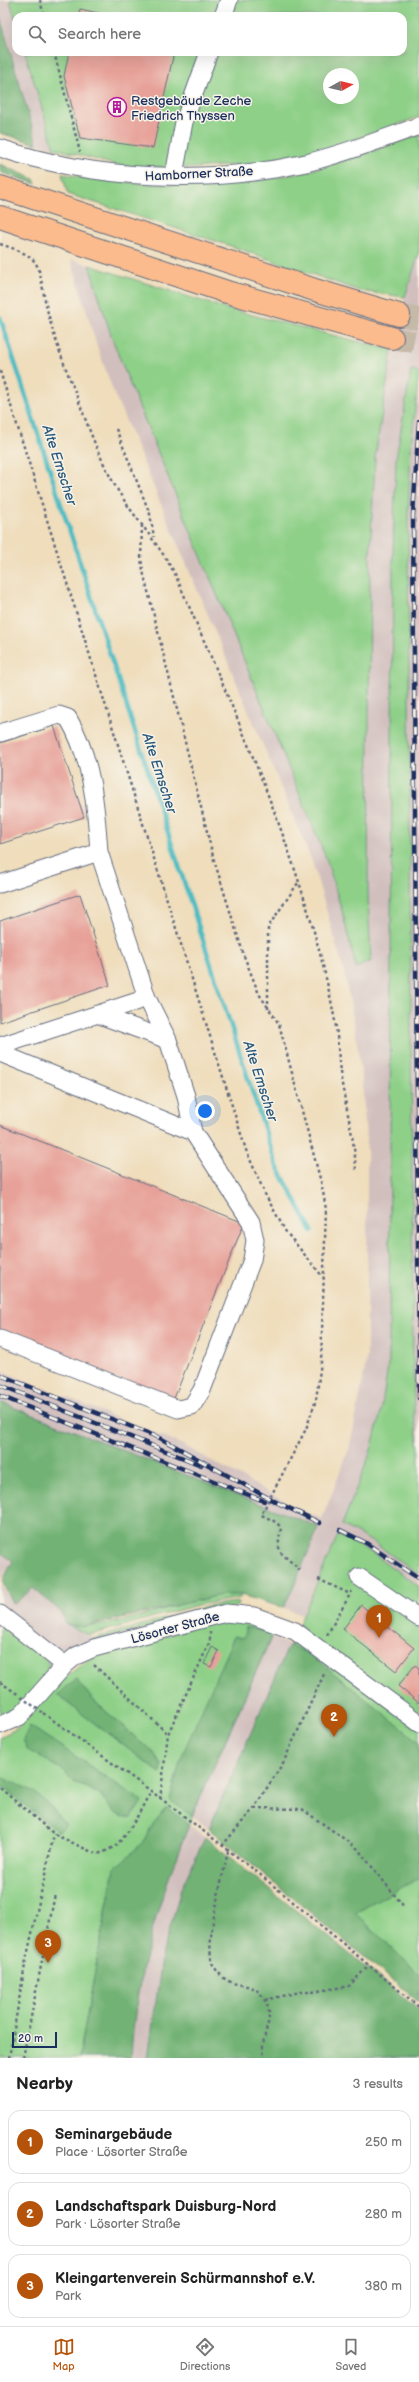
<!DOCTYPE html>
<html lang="en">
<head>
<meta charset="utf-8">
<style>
	:root { --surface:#fff; --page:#f6f6f6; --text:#222; --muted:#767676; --line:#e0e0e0; --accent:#b45309 }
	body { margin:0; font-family:"Balsamiq Sans",sans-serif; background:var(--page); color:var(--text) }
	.compass { position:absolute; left:323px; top:68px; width:36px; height:36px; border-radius:50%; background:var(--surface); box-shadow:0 4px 16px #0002; rotate:82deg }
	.scale { position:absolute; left:12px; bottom:10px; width:45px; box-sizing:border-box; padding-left:4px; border:2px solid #1b2f5e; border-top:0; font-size:11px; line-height:14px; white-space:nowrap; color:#1b2f5e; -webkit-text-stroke:3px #f7f3e8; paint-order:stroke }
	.you { position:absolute; left:205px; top:1111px; width:14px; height:14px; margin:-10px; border:3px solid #fff; border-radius:50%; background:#1a73e8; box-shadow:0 0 0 6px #1a73e833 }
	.badge { display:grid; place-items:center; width:26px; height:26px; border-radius:50%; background:var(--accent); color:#fff; font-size:13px; font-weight:700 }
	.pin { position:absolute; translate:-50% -33px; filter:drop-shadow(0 1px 2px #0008) }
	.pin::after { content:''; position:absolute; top:21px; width:14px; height:12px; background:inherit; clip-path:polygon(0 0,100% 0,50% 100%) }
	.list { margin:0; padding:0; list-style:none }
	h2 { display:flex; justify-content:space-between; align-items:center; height:52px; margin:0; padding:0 16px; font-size:17px }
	h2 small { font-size:13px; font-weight:400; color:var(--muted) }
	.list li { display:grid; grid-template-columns:26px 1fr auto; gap:12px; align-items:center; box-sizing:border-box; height:64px; margin:0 8px 8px; padding:0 8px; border:1px solid var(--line); border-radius:12px }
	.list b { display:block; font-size:15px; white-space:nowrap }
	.list p { margin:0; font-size:13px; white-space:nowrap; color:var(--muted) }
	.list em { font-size:13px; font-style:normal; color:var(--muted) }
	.icon { flex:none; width:22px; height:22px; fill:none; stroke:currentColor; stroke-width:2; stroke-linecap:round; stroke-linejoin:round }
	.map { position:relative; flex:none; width:419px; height:2058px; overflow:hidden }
	.search { position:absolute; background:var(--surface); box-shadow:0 4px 16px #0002; left:12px; right:12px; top:12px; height:44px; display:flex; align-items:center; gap:10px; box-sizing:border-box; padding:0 14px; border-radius:12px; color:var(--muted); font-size:15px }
	.sheet { height:268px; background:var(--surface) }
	nav { display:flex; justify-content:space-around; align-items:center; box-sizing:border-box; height:56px; border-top:1px solid var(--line); background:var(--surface); font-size:11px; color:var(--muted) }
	nav a { display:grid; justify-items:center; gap:2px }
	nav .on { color:var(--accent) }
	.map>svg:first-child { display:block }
	.industrial { fill:#d1bfbe }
	.green { fill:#8ed088; stroke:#548073; fill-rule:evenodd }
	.forest { fill:#72b274; stroke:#467069 }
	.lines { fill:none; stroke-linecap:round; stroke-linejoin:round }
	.stream { stroke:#4ebcc3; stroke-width:4.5 }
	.building { fill:#e7a199 }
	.highway-tunnel { stroke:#c5baa8; stroke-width:22; stroke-dasharray:22 11; stroke-linecap:butt }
	.minor-casing { stroke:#656c7f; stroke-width:19 }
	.highway-casing { stroke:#656c7f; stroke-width:24 }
	.path { stroke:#656c7f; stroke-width:2.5; stroke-dasharray:3 3; stroke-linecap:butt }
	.minor { stroke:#fff; stroke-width:17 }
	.highway { stroke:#fbbb8d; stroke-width:22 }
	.rail-casing { stroke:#1b2f5e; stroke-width:4.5 }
	.rail { stroke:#f7f3e8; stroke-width:3; stroke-dasharray:9; stroke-linecap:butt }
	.path-bridge { stroke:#656c7f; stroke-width:2.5; stroke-dasharray:3 3; stroke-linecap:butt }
	.labels { text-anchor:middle; stroke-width:3; stroke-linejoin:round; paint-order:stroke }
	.poi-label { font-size:13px; fill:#1b2f5e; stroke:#f7f3e8; text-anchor:start }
	.street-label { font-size:13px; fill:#1b2f5e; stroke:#f7f3e8 }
	.water-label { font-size:14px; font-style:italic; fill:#2a597c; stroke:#f7f3e8 }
</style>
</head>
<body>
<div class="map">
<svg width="419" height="2058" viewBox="0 0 419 2058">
	<rect width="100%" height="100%" fill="#f7f3e8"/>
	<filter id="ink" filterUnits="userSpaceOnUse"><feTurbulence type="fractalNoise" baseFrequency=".025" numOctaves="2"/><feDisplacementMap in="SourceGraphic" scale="8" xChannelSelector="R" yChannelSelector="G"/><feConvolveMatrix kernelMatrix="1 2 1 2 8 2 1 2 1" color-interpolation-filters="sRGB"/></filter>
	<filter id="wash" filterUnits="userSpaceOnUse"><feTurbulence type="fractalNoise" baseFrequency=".012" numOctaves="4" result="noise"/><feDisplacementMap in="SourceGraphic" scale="16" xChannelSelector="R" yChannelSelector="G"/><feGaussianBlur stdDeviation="0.9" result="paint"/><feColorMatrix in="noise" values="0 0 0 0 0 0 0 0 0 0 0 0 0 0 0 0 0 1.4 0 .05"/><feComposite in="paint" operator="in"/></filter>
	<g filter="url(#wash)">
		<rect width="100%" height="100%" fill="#efddbb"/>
		<path class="industrial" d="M0,0H10L16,22V52H25L54,148L37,144L0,17Z
			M419,253V372L411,371L396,459L393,556L389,1360L381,1412L370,1454L342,1525L376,1544L419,1575V1587L371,1552L338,1535L302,1615L284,1608L319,1527L0,1402V1370L183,1445L303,1511L322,1519L349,1449L358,1407L367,1356V1151L362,1079L354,1021L344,971L312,861L114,393L96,343L71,259L89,265L112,338L131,387L326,858L342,911L357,968L371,960L368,897L370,556L375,457L392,350L405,297Z
			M419,387V1448L414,1416L413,1354L408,516L411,446Z
			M0,1552L13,1561L0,1580Z
			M0,1585L14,1604L33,1588L61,1612L66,1625L90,1635L93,1641L52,1669L47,1660L0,1623Z
			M271,1637L289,1645L209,1829L192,1816Z
			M189,1825L205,1837L181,1889L163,1952L148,2058H131L137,1997L146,1950L165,1884Z"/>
		<path class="green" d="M10,0H419V117L315,153L252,164L192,168L119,166L54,148L25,52H403V16H16V22ZM329,74H353V98H329Z
			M419,135V253L405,297L360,291L240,249L68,194L62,174C140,186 217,191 294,174C337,165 378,149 419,135Z
			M89,265L224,308L392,350L375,457L370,556L368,897L371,961L356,968L342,911L326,858L131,387L112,338Z
			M411,370L419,372L411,446L408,516L413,1354L414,1416L419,1448V1575L376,1544L342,1525L370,1454L381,1412L389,1360L393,556L396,459Z
			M338,1535L371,1552L419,1587V2002L209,1829Z
			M232,1594L241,1595L240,1598L197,1605L90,1635L66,1625C122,1632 176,1598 232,1594Z
			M239,1602L238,1606L93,1641L92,1639L213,1605Z
			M234,1621L275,1629L192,1816L165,1884L114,1869L79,2058H0V1737L18,1728L61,1680L94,1656L212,1622Z
			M0,1627L47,1660L52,1669L22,1707L0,1718Z"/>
		<path class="forest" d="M0,17L37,144L0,133Z
			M0,164L34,179L36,184L0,172Z
			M0,1402L319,1527L284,1608L241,1595H222L83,1627L66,1625L61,1612L33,1588L14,1604C0,1580 0,1585 13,1561L0,1552Z
			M246,1627L273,1633L192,1816L170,1800L181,1758L234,1636L243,1638Z
			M289,1645L310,1654L419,1742V1878L355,1913L419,1974V2002L209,1829Z
			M76,1679L94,1701L154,1753L161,1764L160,1773L57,1695Z
			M30,1726L142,1801L132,1818L120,1816L113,1811L102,1797L87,1787L74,1782L62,1770L28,1750L23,1740Z
			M0,1777L33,1791L52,1808L66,1825L59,1832L0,1785Z
			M167,1807L189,1825C158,1901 135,1976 131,2058H79L114,1869L142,1843L154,1823Z
			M205,1837L419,2010V2058H148L163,1952L181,1889Z"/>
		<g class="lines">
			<path class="stream" d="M0,317L276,1164L312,1231"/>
		</g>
		<g id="blocks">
			<path class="building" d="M80,9L107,15V16H78Z
				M69,52H174L153,148L80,138L64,76Z
				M54,726L84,817L0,844V743Z
				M80,894L110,985L0,1022V921Z
				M0,1125L244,1223L173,1401L0,1332Z
				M361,1605L414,1648L396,1671L343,1629Z
				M212,1647L219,1651L211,1667L204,1664Z
				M415,1665L419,1668V1703L398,1686Z"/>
		</g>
	</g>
	<g filter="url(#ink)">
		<use href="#blocks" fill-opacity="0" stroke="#656c7f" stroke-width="1"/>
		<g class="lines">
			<path class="highway-tunnel" d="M399,315L419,319
				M392,338L419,343"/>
			<g class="minor-casing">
				<path id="minor" d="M223,16L229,0
					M0,148C94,180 209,185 306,163C344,154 382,139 419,126
					M174,175L184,122L209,52
					M0,733L59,715L68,718C92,758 96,806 99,852
					M0,884L99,852L147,998L0,1046
					M147,998L168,1040L186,1096L193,1132
					M97,1014L168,1040
					M0,1053L193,1132L251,1222L255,1240L252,1260L202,1390L192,1406L178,1409L0,1339
					M359,1577L419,1618
					M0,1614L65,1665
					M0,1725L19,1717L65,1665L76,1656L94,1648L226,1613L254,1616L295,1631L419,1723"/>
			</g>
			<g class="highway-casing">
				<path id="highway" d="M0,187L315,290L399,315
					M0,217L227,292L392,338"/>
			</g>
			<path class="path" d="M40,0L44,16
				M54,52L80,152
				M0,244C44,258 37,263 46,305C53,335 64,365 76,394C89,429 102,466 122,497C139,523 160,546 175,574C235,713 306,867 334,1016C338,1034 338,1054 340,1072C345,1106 355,1138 356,1172
				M0,371L246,1150L265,1194L286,1232L323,1277
				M116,429L150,514L154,537
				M142,525L141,559L144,575L214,860L244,956L259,994L279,1024L322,1186L326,1209L321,1362L316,1400L306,1429L261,1515C294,1528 274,1531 280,1552L300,1570
				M268,1009V927L298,883
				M318,1579L350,1594
				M327,1635L352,1591
				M94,1665L168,1734
				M0,1682L19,1695
				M43,1713L151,1791L257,1872L419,2007
				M0,1788L54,1834L96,1854C125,1850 138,1813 151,1791
				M160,1799L168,1734L210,1641V1632
				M254,1808L302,1809L357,1848L405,1908
				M222,1846L254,1808L283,1763L325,1672
				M228,1851C223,1877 205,1939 212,1962C213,1967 221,1976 225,1979C242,1990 256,1979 267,2005C275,2022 257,2040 265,2058
				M265,2000L300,1992H312L349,1986L369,1965
				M9,2058L25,1965L54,1834
				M23,2058L55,1894"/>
			<use href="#minor" class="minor"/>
			<use href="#highway" class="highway"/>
			<g class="rail-casing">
				<path id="rail" d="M419,421L413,515L419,1398
					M0,1375L160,1438L270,1499L320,1523
					M0,1385L201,1465
					M0,1396L264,1501
					M340,1530L366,1543L419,1579"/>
			</g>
			<use href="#rail" class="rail"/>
			<path class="path-bridge" d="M21,1697L42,1712"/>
		</g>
	</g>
	<defs>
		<g id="building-ring" transform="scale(1)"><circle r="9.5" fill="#f7f3e8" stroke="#b5179e" stroke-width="1.5"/><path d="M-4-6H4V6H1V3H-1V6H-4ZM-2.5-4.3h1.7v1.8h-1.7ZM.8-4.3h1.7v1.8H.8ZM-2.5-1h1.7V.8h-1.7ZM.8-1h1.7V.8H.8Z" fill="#b5179e"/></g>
	</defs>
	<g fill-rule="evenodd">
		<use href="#building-ring" x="117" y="107"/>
	</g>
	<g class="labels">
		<g class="poi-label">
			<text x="131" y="105">Restgebäude Zeche<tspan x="131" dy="15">Friedrich Thyssen</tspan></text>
		</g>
		<g class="street-label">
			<text transform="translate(199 173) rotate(-3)" y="5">Hamborner Straße</text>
			<text transform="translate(175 1627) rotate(-15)" y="5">Lösorter Straße</text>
		</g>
		<g class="water-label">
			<text transform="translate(60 465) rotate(72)" y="5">Alte Emscher</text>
			<text transform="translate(160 773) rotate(72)" y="5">Alte Emscher</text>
			<text transform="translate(261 1081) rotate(72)" y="5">Alte Emscher</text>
		</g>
	</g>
</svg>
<svg class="compass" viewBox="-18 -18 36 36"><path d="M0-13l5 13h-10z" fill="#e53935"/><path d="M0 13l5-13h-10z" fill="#767676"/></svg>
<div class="scale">20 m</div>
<div class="you"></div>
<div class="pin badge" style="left:379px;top:1638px">1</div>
<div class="pin badge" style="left:334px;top:1737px">2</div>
<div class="pin badge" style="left:48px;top:1963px">3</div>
<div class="search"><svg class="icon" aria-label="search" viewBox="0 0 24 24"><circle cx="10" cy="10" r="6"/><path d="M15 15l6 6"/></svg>Search here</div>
</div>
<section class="sheet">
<h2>Nearby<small>3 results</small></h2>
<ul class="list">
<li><span class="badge">1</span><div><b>Seminargebäude</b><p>Place · Lösorter Straße</p></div><em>250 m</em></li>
<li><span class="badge">2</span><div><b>Landschaftspark Duisburg-Nord</b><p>Park · Lösorter Straße</p></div><em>280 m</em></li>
<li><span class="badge">3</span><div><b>Kleingartenverein Schürmannshof e.V.</b><p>Park</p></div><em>380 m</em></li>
</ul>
</section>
<nav>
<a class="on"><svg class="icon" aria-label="map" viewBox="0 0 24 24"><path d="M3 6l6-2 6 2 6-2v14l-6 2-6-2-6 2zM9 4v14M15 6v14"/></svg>Map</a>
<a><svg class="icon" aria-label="directions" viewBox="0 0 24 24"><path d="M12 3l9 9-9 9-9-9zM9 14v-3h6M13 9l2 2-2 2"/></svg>Directions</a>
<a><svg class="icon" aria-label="saved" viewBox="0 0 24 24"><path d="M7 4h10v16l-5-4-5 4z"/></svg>Saved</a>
</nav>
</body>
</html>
